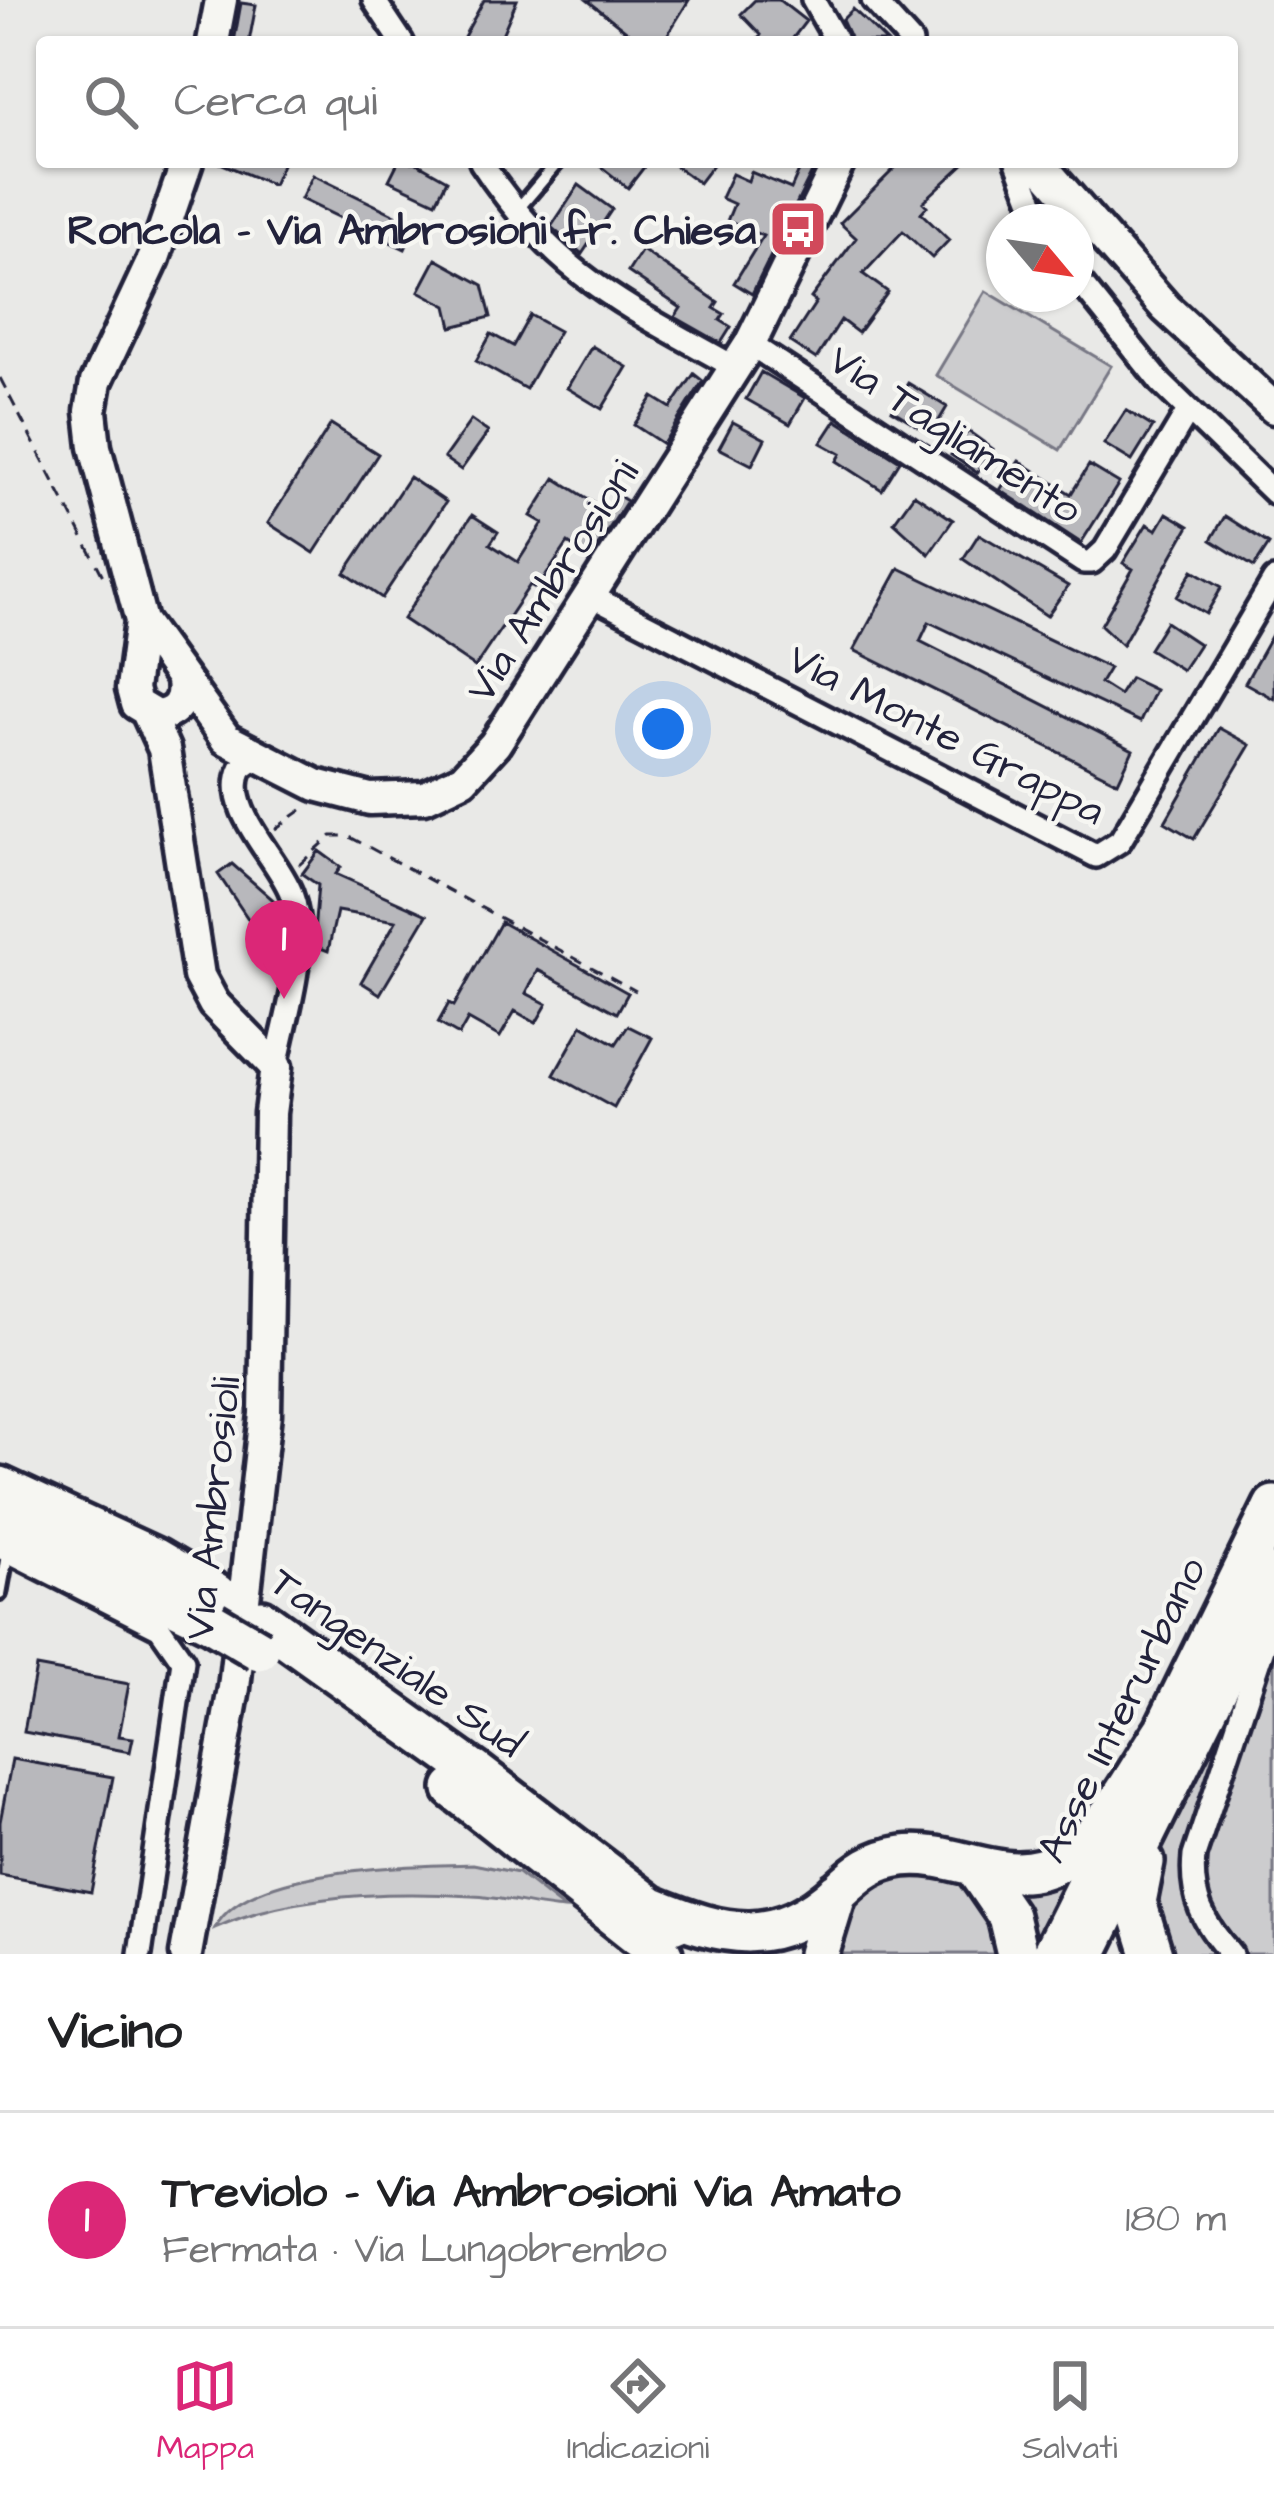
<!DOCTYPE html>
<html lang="it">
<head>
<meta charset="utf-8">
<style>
	:root { --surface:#fff; --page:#f2f2f2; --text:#202124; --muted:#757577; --line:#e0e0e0; --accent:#db2777 }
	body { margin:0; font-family:"Architects Daughter",sans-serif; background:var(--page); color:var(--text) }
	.compass { position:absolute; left:986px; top:204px; width:108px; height:108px; border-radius:50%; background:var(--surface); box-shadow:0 3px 9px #0004; rotate:119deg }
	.you { position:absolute; left:663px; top:729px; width:42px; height:42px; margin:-30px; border:9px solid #fff; border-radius:50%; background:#1a73e8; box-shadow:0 0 0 18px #1a73e833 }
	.badge { display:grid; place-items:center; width:78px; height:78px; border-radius:50%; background:var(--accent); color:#fff; font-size:39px; font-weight:700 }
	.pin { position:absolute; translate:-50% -99px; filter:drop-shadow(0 3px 6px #0008) }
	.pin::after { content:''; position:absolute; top:63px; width:42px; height:36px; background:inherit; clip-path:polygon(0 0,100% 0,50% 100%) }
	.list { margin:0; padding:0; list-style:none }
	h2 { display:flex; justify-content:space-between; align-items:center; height:156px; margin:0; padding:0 48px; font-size:51px }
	h2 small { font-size:39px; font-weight:400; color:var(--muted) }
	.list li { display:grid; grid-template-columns:78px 1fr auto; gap:36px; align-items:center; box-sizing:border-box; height:216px; padding:0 48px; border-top:3px solid var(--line) }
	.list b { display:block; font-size:45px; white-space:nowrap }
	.list p { margin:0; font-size:39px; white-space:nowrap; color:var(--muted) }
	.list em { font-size:39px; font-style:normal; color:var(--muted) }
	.icon { flex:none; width:66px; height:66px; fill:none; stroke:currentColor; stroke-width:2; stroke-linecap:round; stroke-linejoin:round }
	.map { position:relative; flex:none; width:1274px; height:1954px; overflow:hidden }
	.search { position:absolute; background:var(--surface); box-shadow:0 3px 9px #0004; left:36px; right:36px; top:36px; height:132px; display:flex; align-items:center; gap:30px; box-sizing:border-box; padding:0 42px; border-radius:12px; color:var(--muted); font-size:45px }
	.sheet { height:372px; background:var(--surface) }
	nav { display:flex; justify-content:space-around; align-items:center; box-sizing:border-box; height:168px; border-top:3px solid var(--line); background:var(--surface); font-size:33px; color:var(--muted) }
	nav a { display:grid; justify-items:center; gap:6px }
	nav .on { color:var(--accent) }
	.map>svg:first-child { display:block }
	.green { fill:#ccccce; stroke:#777784; stroke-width:3 }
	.building { fill:#b8b8bc; stroke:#22223b; stroke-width:3 }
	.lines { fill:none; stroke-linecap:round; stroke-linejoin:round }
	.lane-casing { stroke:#22223b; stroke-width:20 }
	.street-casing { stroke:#22223b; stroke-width:30 }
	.secondary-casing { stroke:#22223b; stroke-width:39 }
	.highway-casing { stroke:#22223b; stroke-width:48 }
	.path { stroke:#22223b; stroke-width:3; stroke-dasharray:12 9; stroke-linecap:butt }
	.lane { stroke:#f6f6f2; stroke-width:10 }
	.street { stroke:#f6f6f2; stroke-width:21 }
	.secondary { stroke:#f6f6f2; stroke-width:30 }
	.highway { stroke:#f6f6f2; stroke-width:39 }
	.highway-bridge-casing { stroke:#22223b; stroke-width:48; stroke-linecap:butt }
	.highway-bridge { stroke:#f6f6f2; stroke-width:39 }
	.labels { text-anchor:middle; stroke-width:9; stroke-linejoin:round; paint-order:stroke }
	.poi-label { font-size:42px; font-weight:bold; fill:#22223b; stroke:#f6f6f2; text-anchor:end }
	.street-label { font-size:42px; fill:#22223b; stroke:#f6f6f2 }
</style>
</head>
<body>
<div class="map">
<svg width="1274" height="1954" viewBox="0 0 1274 1954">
	<rect width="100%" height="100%" fill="#e9e9e7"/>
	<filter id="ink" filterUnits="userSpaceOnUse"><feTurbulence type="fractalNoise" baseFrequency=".00833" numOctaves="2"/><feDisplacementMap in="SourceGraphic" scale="24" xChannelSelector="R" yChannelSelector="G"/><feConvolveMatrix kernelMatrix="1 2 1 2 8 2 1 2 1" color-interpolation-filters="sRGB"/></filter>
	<g filter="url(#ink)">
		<path class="green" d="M986,291L1111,366L1060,450L936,375Z
			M1274,1632V1954H1235L1214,1931L1197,1858Z
			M1244,1681L1190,1857L1225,1954H1161C1129,1860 1203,1764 1244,1681Z
			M1078,1860L1037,1954L994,1881Z
			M473,1864L518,1873L564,1909C533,1907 503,1897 472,1896C391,1891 290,1894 215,1928C246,1866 410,1866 473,1864Z
			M921,1873L958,1876L987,1911L1004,1954H823C851,1901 858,1882 921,1873Z"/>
		<path class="building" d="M484,0H517L500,39L461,42Z
			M587,0H689L663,42H640Z
			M755,0H779L806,21L790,42H756L761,35L741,14Z
			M241,3L256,5L249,42H234Z
			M853,9L887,42H852L842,20Z
			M218,162H283L273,185Z
			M398,162H415L447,180L436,202L389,180Z
			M595,162H648L628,188Z
			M670,162H715L699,183Z
			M803,162H817L752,294L734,283L763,236L727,221L734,204L721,198L732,174L748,181L751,172L791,189Z
			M901,162H966L923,202L927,206L921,213L949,240L932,258L903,231L863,274L888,292L858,333L841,320L816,359L790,342L816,302L811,298L856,238L840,223Z
			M313,175L416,225L405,249L301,199Z
			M579,185L612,209L582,254L551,227Z
			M642,250L718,302L714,308L724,314L720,320L731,327L721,343L675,317L681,308L628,272Z
			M436,259L483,285L491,317L452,327L447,306L419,291Z
			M530,315L559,331L526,389L476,361L491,334L513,346Z
			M592,346L627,367L602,409L567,388Z
			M761,372L805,398L790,424L746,399Z
			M694,374L703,381L663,444L634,425L653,397L671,408Z
			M908,383L947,407L931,434L892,410Z
			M1126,410L1153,427L1132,461L1104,444Z
			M471,420L488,432L461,470L444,458Z
			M836,420L900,461L882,490L837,461L841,454L821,443Z
			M733,422L765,439L752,465L719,448Z
			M331,424L378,454L314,553L268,523Z
			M968,431L993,449L977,473L951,455Z
			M1019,461L1071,494L1089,465L1119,483L1081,543L1000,490Z
			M409,477L446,502L382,598L345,573Z
			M555,478L606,510L616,494L627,501L590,558L568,543L537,589L530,585L475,667L403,619L472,515L498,532L490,544L518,562L543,523L531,516Z
			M914,494L953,520L929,554L894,522Z
			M1167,513L1189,526L1122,645L1101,625L1133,569L1123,563L1147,524L1157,530Z
			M1225,516L1269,544L1254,567L1211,540Z
			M979,534L1068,586L1047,616L963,559Z
			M899,568L1109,668L1100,683L1119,695L1130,678L1155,690L1140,722L929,622L920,641L1133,750L1118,782L854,650Z
			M1193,570L1222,587L1206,614L1177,597Z
			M1166,622L1199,644L1182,670L1149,649Z
			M1274,631V699L1245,683Z
			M1219,728L1250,745L1194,839L1165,822Z
			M319,851L341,867L336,874L427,915L380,994L361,982L396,921L337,911L328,951L313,945L318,885L302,874Z
			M232,864L278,904L283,927L263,941L218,874Z
			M501,922L628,993L617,1013L538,970L526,993L547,1004L536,1023L515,1011L500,1037L468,1019L459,1035L438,1023L449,1003L454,1006Z
			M582,1025L616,1044L628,1026L652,1038L614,1108L554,1075Z
			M36,1667L129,1684L119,1736L133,1738L130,1752L24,1732Z
			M12,1759L113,1777L91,1892L0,1875V1822Z"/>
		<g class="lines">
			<g class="lane-casing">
				<path id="lane" d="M517,210L558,162
					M0,1594L8,1550"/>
			</g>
			<g class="street-casing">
				<path id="street" d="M374,0L402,42
					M813,0L837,42
					M873,0L911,42
					M481,162C556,276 621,303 736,368
					M1017,162L1040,222
					M1076,277L1161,383L1274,493
					M750,344L1083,562H1092L1105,550L1188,411
					M593,597L1096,856L1120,841L1274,580
					M256,757L241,768C222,809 277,856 291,893C311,947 286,1012 276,1067
					M0,1547L160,1628L183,1661L140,1954
					M1231,1954C1203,1923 1190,1897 1194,1856L1274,1615"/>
			</g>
			<g class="secondary-casing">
				<path id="secondary" d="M213,42L221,0
					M187,162L154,258L96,382L91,411L95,447L141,621L226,739L316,785L370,799L425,797L463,779L495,744L750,344L839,162
					M1038,162L1166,308L1274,408
					M141,621L132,689L136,704L156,716C176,714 185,701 182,681
					M148,714L164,749L199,976L214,1004L276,1067L270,1113L265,1414L234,1688L186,1954"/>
			</g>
			<g class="highway-casing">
				<path id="highway" d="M0,1487L156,1559L216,1594
					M0,1518L213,1623
					M262,1620L478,1774L673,1923
					M1155,1749L1274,1506
					M454,1789L662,1954
					M1144,1862L1136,1902L1152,1954
					M978,1872L1008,1916L1017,1954
					M653,1907C726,1937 776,1949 840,1890C860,1871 874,1860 903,1856C959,1849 1008,1893 1064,1859C1108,1833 1137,1770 1165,1729
					M818,1954L837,1892
					M1052,1954L1115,1828
					M1086,1954L1274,1574"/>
			</g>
			<path class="path" d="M0,378L103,576
				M275,829L306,807
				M299,865L331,836H348L636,991"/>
			<use href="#lane" class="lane"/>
			<use href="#street" class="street"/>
			<use href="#secondary" class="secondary"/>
			<use href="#highway" class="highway"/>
			<g class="highway-bridge-casing">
				<path id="highway-bridge" d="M213,1623L259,1650"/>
			</g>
			<use href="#highway-bridge" class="highway-bridge"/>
		</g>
	</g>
	<defs>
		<g id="bus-square" transform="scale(3)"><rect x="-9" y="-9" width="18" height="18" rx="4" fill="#d1495b" stroke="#f6f6f2"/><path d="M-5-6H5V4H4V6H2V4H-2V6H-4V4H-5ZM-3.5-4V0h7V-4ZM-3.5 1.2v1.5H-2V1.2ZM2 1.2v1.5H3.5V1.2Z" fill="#fff"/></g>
	</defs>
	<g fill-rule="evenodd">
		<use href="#bus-square" x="798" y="229"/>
	</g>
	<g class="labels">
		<g class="poi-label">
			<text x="756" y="244">Roncola - Via Ambrosioni fr. Chiesa</text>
		</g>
		<g class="street-label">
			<text transform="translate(956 433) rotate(33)" y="15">Via Tagliamento</text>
			<text transform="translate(551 580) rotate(-57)" y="15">Via Ambrosioni</text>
			<text transform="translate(947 733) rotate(27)" y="15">Via Monte Grappa</text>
			<text transform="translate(211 1508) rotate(-84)" y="15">Via Ambrosioli</text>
			<text transform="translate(398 1661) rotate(35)" y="15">Tangenziale Sud</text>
			<text transform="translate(1120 1709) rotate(-64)" y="15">Asse Interurbano</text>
		</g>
	</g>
</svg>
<svg class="compass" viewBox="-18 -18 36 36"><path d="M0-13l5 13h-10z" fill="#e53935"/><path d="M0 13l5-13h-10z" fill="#757577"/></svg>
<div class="you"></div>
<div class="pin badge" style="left:284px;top:999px">1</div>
<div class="search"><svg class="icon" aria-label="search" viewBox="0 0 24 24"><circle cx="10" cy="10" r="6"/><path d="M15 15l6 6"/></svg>Cerca qui</div>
</div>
<section class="sheet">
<h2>Vicino<small></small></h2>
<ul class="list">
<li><span class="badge">1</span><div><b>Treviolo - Via Ambrosioni Via Amato</b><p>Fermata · Via Lungobrembo</p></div><em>180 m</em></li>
</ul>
</section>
<nav>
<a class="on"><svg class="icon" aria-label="map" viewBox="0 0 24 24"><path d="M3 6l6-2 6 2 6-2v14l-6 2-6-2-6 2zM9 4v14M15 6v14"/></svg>Mappa</a>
<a><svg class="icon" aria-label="directions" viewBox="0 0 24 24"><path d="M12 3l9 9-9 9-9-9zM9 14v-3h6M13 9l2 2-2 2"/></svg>Indicazioni</a>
<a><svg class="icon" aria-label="saved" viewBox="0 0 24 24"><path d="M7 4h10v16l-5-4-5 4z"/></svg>Salvati</a>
</nav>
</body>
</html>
